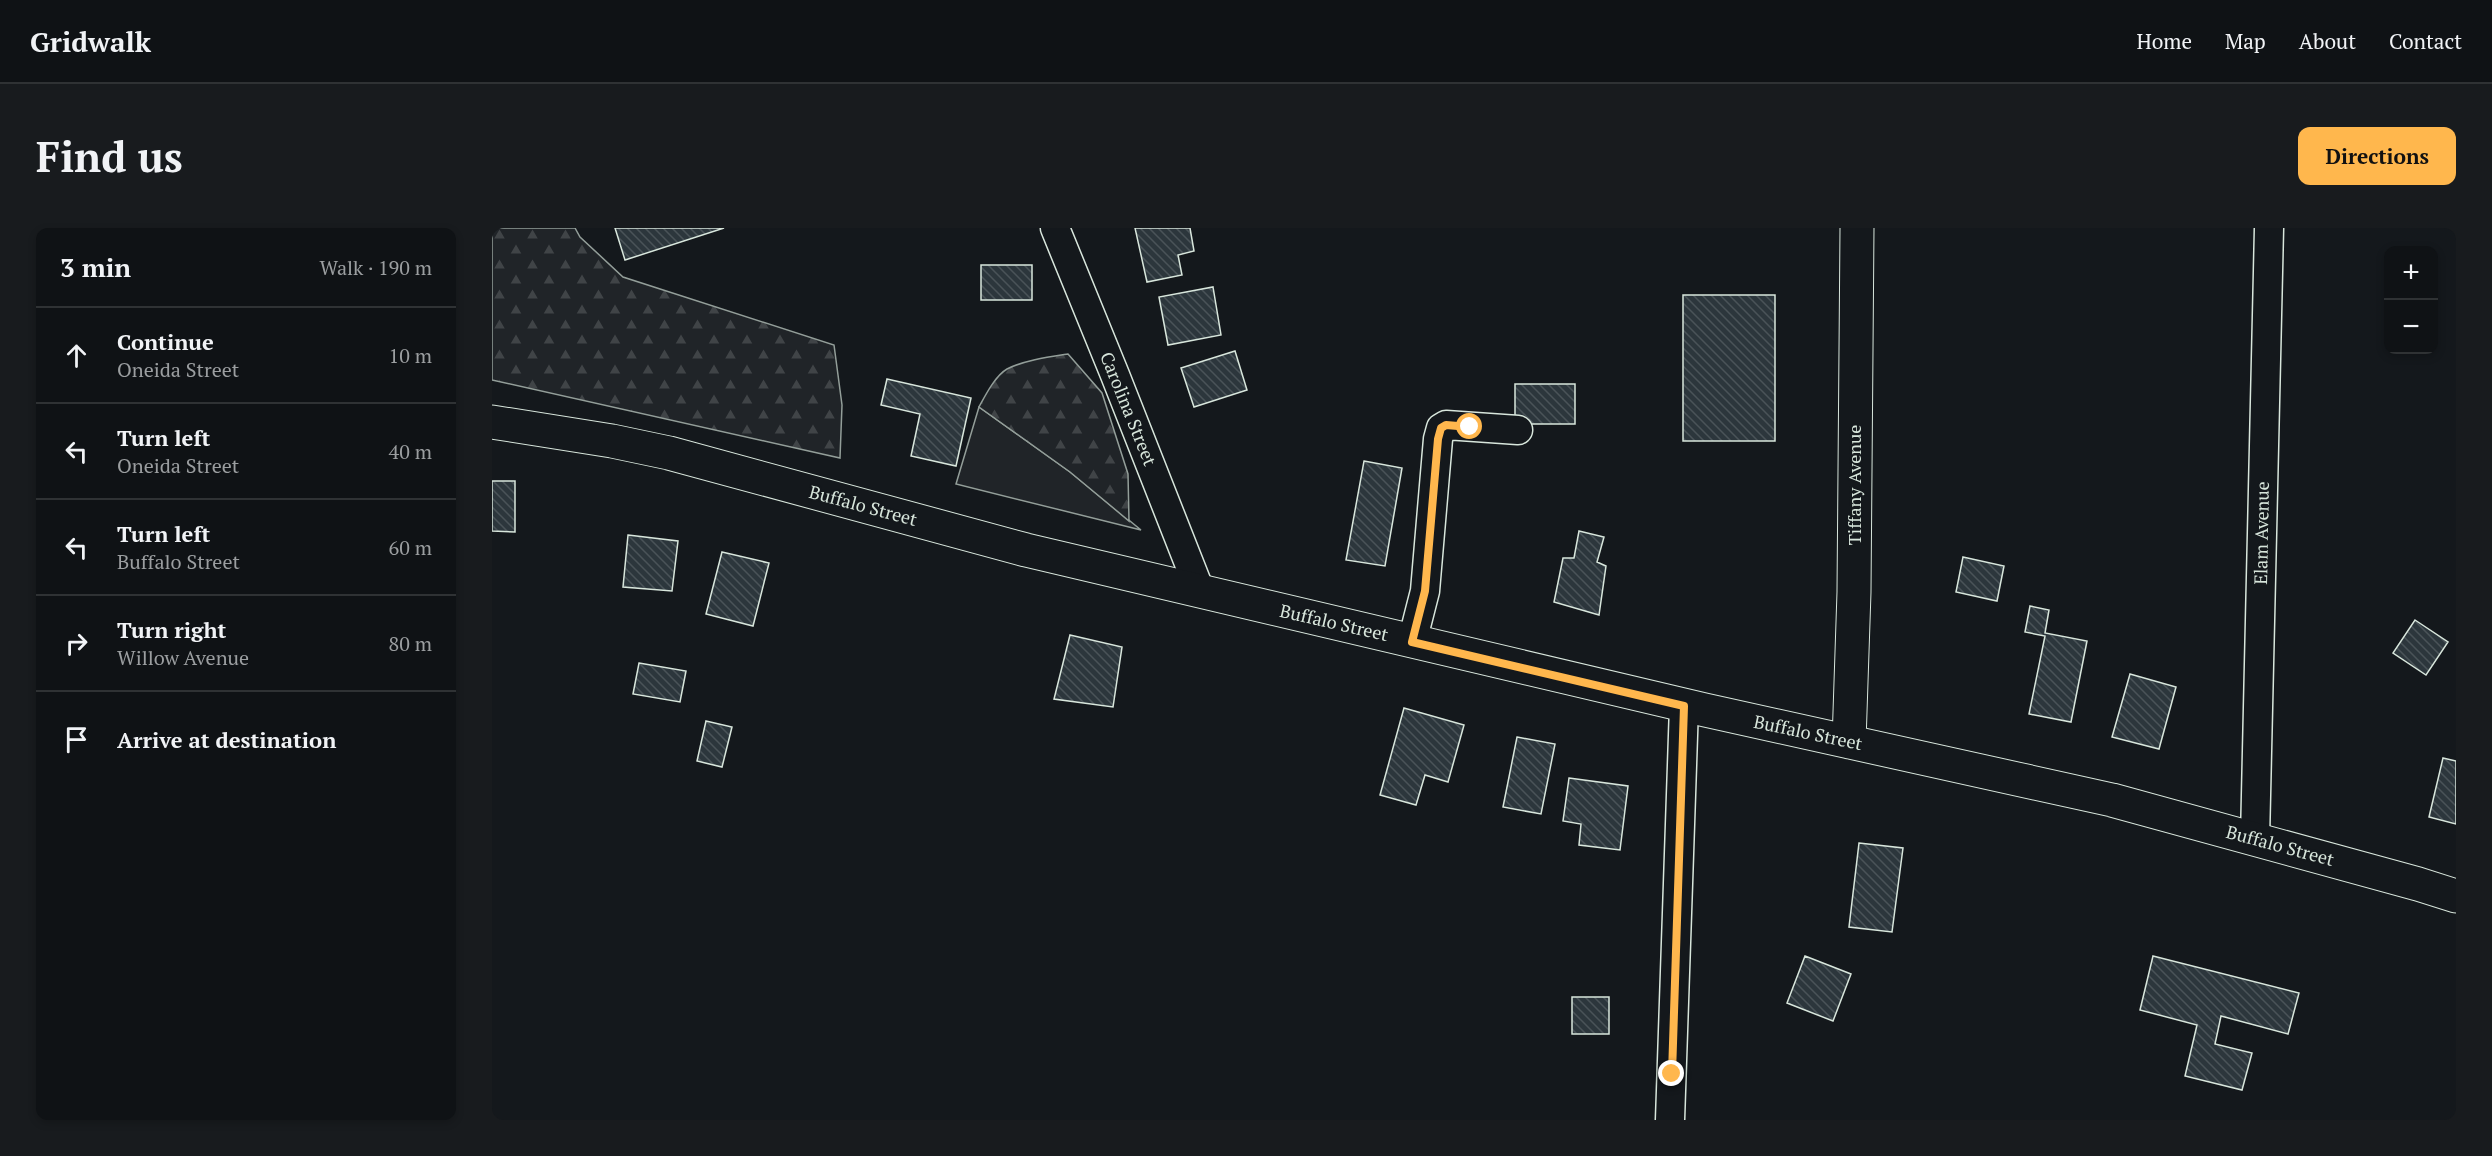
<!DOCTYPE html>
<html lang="en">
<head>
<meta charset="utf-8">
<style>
	:root { --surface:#0f1215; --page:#181b1e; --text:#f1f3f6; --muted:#9b9ea0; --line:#2f3234; --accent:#ffb74d }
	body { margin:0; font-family:"PT Serif",serif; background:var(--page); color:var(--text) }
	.controls { position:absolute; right:18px; top:18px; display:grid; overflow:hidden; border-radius:12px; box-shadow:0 3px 9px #0003 }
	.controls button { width:54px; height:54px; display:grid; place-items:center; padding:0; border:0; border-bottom:2px solid var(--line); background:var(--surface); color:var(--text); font:30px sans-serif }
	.stop { position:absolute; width:18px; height:18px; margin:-14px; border:4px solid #ffb74d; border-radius:50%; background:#fff }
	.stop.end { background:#ffb74d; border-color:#fff; box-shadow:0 2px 6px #0008 }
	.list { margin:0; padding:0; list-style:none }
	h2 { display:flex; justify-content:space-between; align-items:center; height:78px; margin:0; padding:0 24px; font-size:26px }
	h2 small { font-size:20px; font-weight:400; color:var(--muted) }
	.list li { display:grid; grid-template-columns:39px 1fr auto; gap:18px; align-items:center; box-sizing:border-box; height:96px; padding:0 24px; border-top:2px solid var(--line) }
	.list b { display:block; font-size:22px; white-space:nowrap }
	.list p { margin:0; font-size:20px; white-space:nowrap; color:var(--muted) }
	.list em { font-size:20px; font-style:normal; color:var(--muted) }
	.icon { flex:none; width:33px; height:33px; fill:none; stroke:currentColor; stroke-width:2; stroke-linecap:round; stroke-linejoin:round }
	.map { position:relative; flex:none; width:1964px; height:892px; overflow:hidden; border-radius:12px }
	header { display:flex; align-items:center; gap:36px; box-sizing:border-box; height:84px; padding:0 30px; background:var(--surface); border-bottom:2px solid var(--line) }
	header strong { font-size:28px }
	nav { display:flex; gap:33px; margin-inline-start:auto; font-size:21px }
	.intro { display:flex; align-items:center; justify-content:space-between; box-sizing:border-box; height:144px; padding:0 36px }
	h1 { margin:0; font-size:42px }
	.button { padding:15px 27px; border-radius:12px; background:var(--accent); color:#111; font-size:21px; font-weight:700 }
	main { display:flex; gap:36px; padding:0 36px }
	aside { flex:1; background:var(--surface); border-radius:12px; box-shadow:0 3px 9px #0003 }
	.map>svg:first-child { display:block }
	.grass { fill:#202428; stroke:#939e99; stroke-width:1.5 }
	.forest { fill:url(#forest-firs); stroke:#939e99; stroke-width:1.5 }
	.building { fill:url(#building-back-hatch); stroke:#d8e6dc; stroke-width:1.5 }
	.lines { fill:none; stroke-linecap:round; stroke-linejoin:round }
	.street-casing { stroke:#d8e6dc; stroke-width:31 }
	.secondary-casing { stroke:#d8e6dc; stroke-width:35 }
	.street { stroke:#14181c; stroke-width:28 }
	.secondary { stroke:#14181c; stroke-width:33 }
	.route { stroke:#ffb74d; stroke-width:8 }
	.labels { text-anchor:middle; stroke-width:4.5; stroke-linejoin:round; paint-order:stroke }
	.street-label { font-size:18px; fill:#d8e6dc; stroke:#14181c }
</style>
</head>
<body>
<header>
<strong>Gridwalk</strong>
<nav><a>Home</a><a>Map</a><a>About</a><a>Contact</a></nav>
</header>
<div class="intro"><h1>Find us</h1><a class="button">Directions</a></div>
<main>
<aside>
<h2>3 min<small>Walk · 190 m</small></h2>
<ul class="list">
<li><svg class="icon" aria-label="ahead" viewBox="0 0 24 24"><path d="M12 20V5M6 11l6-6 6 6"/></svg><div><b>Continue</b><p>Oneida Street</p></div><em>10 m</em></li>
<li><svg class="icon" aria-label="left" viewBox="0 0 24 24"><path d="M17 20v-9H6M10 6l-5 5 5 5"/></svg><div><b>Turn left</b><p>Oneida Street</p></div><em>40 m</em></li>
<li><svg class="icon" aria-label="left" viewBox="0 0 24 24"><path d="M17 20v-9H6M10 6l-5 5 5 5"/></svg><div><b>Turn left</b><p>Buffalo Street</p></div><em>60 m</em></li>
<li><svg class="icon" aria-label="right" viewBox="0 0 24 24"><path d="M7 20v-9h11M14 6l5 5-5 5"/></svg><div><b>Turn right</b><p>Willow Avenue</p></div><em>80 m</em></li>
<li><svg class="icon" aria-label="arrive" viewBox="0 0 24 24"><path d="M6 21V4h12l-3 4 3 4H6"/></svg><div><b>Arrive at destination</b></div></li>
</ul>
</aside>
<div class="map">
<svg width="1964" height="892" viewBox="0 0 1964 892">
	<defs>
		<pattern id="forest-firs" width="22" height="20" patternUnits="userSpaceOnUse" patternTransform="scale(1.5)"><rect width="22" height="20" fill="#202428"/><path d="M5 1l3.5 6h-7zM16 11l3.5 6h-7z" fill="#404447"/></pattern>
		<pattern id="building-back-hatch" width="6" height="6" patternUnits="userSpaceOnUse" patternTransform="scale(1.5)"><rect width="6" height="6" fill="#2c363c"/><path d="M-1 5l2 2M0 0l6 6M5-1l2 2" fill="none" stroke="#4a5358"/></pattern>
	</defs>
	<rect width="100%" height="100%" fill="#14181c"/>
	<path class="grass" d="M487,179L578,244L649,302L464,256Z"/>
	<path class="forest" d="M0,0H83L88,9L131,49L342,117L350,177L348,230L0,152Z
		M576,126L610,165L636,246L637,293L578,244L487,179C493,168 503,148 515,141C533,132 556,129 576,126Z"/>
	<path class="building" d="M123,0H232L133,32Z
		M643,0H698L702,23L686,27L690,47L655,54Z
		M489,37H540V72H489Z
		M721,59L729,107L676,117L667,69Z
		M1191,67H1283V213H1191Z
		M743,123L755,162L702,179L689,140Z
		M395,151L479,170L464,238L419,228L428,186L389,177Z
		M1023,156H1083V196H1023Z
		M872,233L910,240L893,338L854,332Z
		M0,253H23V304L0,303Z
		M1087,303L1112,309L1105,334L1114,338L1107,387L1062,374L1071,330H1082Z
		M136,307L186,313L180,363L131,359Z
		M230,324L277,335L261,398L214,386Z
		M1471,329L1512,338L1505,373L1464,364Z
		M1538,378L1557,382L1553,405L1595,413L1579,494L1537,486L1553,408L1533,404Z
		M1923,392L1956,414L1934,447L1901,425Z
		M578,407L630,419L621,479L562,471Z
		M147,435L194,443L188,474L141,466Z
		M1638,446L1684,459L1667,521L1620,509Z
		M912,480L972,497L956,554L933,547L924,577L888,567Z
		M214,493L240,499L230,539L205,533Z
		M1025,509L1063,516L1049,586L1011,579Z
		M1951,530L1964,533V596L1937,589Z
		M1077,550L1136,558L1128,622L1087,617L1089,596L1071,593Z
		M1367,615L1411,620L1400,704L1357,699Z
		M1313,728L1359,746L1341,793L1295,775Z
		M1661,728L1807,765L1796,806L1729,788L1723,816L1760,825L1750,862L1693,848L1705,797L1648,782Z
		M1080,769H1117V806H1080Z"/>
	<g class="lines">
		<g class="street-casing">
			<path id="street" d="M563,0L623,147L708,363
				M920,414L933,363L946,211L949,200L954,197L1026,202
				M1763,611L1777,0
				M1178,892L1192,478"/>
		</g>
		<g class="secondary-casing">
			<path id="secondary" d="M0,194L120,213L177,225L534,322L1213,482L1620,572L1926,656L1964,668
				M1357,514L1362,364L1365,0"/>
		</g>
		<use href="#street" class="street"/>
		<use href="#secondary" class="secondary"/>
	</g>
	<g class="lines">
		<path class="route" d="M978,199L954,197L949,200L946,211L933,363L920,414L1192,478L1180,846"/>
	</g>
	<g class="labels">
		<g class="street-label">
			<text transform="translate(636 181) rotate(68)" y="6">Carolina Street</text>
			<text transform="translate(1363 257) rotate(-90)" y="6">Tiffany Avenue</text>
			<text transform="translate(371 278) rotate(15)" y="6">Buffalo Street</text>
			<text transform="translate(1770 305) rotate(-89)" y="6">Elam Avenue</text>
			<text transform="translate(842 395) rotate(13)" y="6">Buffalo Street</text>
			<text transform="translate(1316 505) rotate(12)" y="6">Buffalo Street</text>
			<text transform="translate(1788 618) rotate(15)" y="6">Buffalo Street</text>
		</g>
	</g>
</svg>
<div class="controls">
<button>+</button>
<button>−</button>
</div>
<div class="stop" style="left:978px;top:199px"></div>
<div class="stop end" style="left:1180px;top:846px"></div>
</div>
</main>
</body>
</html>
